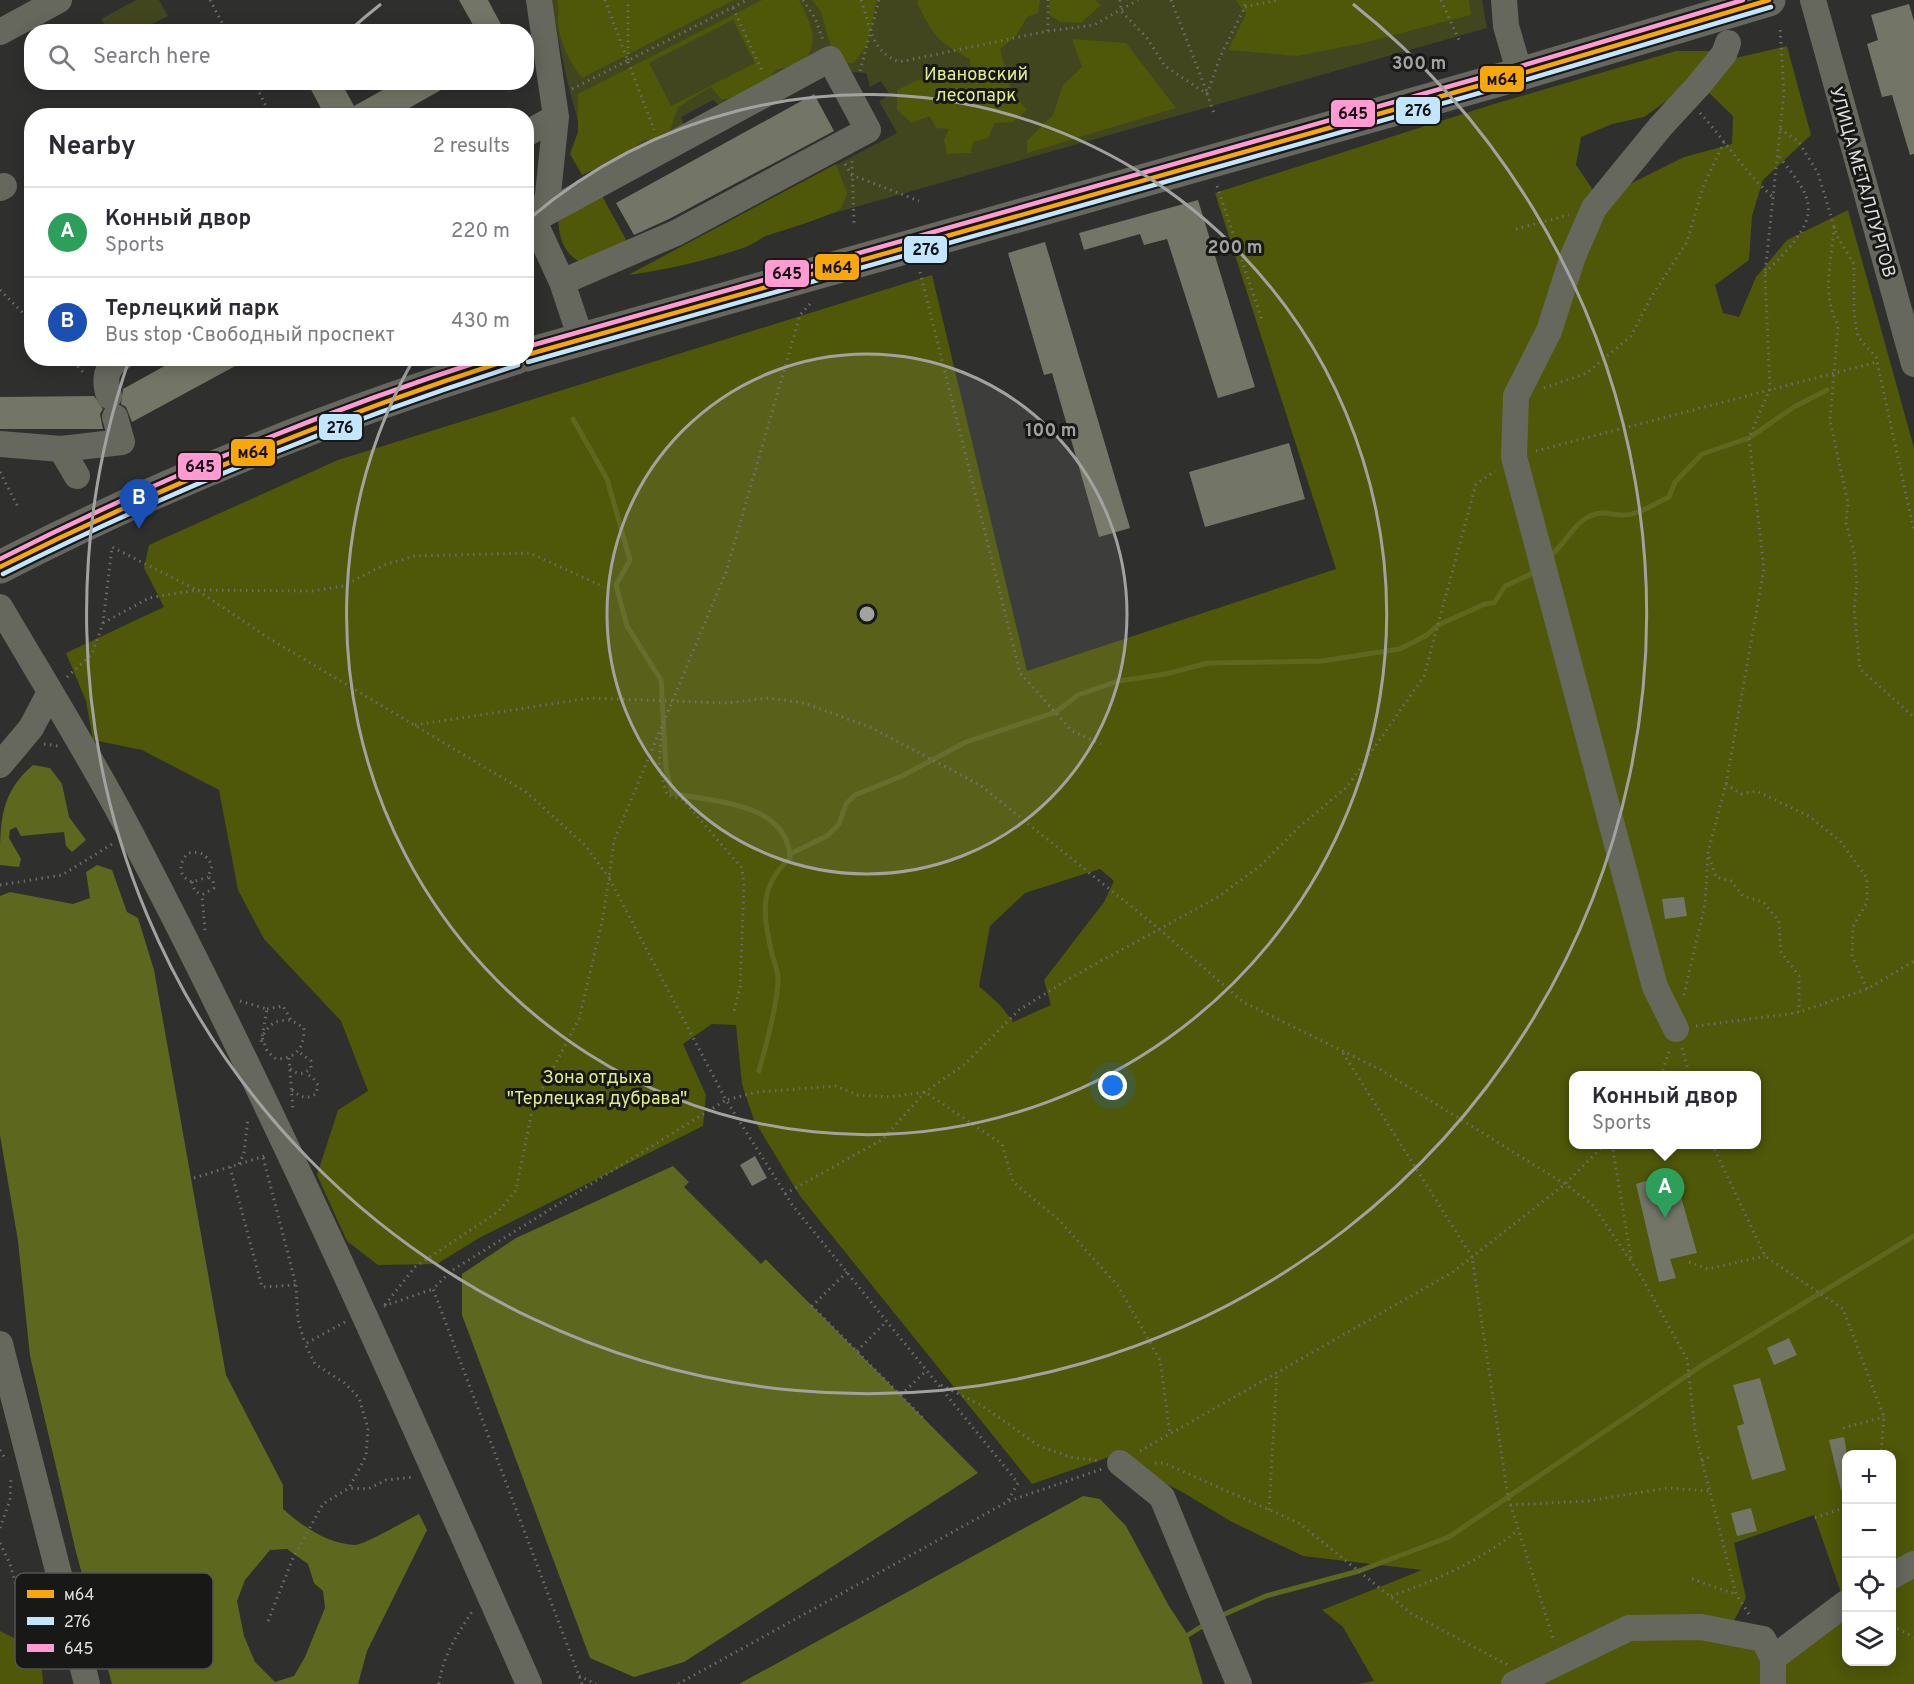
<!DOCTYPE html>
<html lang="en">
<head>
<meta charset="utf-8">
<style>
	:root { --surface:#fff; --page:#f7f7f7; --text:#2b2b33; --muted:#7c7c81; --line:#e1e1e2; --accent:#7c3aed }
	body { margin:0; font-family:Overpass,sans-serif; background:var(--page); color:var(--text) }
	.controls { position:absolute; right:18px; bottom:18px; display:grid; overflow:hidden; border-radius:12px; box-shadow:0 3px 15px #0003 }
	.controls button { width:54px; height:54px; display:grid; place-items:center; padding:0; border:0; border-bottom:2px solid var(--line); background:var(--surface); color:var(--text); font:30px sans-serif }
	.you { position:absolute; left:1113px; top:1086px; width:21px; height:21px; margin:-15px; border:4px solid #fff; border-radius:50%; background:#1a73e8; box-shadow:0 0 0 9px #1a73e833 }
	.badge { display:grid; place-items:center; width:39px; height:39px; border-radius:50%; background:var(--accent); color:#fff; font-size:20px; font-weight:700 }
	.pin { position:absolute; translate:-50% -50px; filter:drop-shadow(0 2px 3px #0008) }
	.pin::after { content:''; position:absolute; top:32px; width:21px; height:18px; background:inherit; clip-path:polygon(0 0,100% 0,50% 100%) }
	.popup { position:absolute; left:1569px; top:1071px; width:192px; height:78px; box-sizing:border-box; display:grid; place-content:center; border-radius:12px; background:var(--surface); filter:drop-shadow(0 2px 4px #0005); font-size:20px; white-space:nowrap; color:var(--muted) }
	.popup b { font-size:22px; color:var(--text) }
	.popup::after { content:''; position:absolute; left:50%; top:100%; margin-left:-12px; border:12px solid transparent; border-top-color:var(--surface) }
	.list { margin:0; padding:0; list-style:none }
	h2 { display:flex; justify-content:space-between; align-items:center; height:78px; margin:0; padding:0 24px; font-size:26px }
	h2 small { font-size:20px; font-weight:400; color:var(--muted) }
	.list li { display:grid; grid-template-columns:39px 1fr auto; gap:18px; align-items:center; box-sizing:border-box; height:90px; padding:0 24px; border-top:2px solid var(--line) }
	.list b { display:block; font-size:22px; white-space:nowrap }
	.list p { margin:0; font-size:20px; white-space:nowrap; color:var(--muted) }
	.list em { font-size:20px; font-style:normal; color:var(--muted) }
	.icon { flex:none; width:33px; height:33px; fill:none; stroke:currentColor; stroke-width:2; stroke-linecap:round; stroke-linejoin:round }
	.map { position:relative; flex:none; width:1914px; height:1684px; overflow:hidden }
	.search { position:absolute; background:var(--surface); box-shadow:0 3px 15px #0003; left:24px; top:24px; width:510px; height:66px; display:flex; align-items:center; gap:15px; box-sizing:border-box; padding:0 21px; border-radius:24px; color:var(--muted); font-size:22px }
	.panel { position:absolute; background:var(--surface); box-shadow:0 3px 15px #0003; left:24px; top:108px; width:510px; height:258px; border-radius:24px }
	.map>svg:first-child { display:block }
	.green { fill:#41461e }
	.forest { fill:#4f5708; fill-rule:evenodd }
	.water { fill:#5e671e; fill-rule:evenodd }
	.pier { fill:#2f2f2e }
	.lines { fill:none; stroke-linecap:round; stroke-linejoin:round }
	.stream { stroke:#5e671e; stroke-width:5 }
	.building { fill:#737566 }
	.path { stroke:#6b6d67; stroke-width:3; stroke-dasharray:1.5 4.5; stroke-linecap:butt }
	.minor { stroke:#66685e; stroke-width:26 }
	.major { stroke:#66675e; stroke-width:33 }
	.bus-1-casing { stroke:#181817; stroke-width:9 }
	.bus-2-casing { stroke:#181817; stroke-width:9 }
	.bus-3-casing { stroke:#181817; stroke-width:9 }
	.bus-1 { stroke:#f7a709; stroke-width:4.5 }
	.bus-2 { stroke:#c2e6ff; stroke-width:4.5 }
	.bus-3 { stroke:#ff9ad2; stroke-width:4.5 }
	.ring { fill:none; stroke:#a2a2a0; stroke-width:3 }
	.labels { text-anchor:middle; stroke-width:6; stroke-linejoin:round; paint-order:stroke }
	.park-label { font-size:18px; fill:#e0ef84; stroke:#181817 }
	.street-label { font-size:18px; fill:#e0e0de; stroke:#181817 }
	.key { fill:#181817; stroke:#545453; stroke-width:1.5 }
	.key-label { font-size:16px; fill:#e0e0de }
	.centre { fill:#a2a2a0; stroke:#181817; stroke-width:3 }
	.ring-label { font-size:18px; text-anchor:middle; font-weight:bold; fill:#a2a2a0; stroke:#181817; stroke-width:6; stroke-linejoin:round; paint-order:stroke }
	.line-badge { stroke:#181817; stroke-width:2 }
	.pale-badge-label { font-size:16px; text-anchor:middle; font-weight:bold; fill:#111 }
</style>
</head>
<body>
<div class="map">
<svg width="1914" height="1684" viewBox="0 0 1914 1684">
	<rect width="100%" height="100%" fill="#2f2f2e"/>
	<path class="green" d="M136,0H159L168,16L138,31H108L101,19Z
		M551,0H1482L1487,28L739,240L729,221L897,133L879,101L890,95L881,81L870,87L866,73L836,71L729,114L713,100L681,117L688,137L593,179L567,80Z"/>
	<path class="forest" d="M557,0H734L582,78C570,63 560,43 558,24C557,14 560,10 557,0Z
		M762,0H799C811,23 824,49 796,66C791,69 784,67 778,69C774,71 771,77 768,79C755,89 736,100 721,99L711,87L678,107L669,134L656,140H643C629,153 628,151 613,159C601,164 594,171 582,175L570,154L578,132V94ZM733,20L755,63L671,106L649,63Z
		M812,0H877L867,45L854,63L835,62L821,12Z
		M918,0H1040L1038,13L1027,17L1016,36L1000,49L1012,92L1027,110L1013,122L995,123L988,138L973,142L971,153L947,154L944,140L949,129L936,128L930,116L912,123L897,110V90L918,80L943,83L948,73L972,79L970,59C936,40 935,38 917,3Z
		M1050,0H1095L1101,5L1081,23L1061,22L1049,15Z
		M1236,0H1469L1471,15L1359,44L1297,56L1228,50L1246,14Z
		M1072,39L1126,43L1176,108L1027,153V141L1053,115L1063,85L1082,67Z
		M1787,46L1811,135L1763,180L1752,216L1749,260L1715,285L1723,313L1739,317L1756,277L1787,240L1848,210L1914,448V1684H1357L1374,1681L1343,1627L1322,1610L1422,1570L1303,1556L1232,1522L1184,1493L1112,1456L1032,1484L800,1196L754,1120L742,1084L736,1025L712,1024L683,1044L706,1095L703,1126L479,1238L437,1264L378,1265L347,1241L317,1175L338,1110L368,1091L341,1021L264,939L238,890L219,790L142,750L93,740L86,701L66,653L164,607L144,568L149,545L338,460L932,275L1027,671L1336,569L1215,193L1494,104L1676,51H1714L1682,90L1644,117L1612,124L1581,137L1576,165L1593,190L1612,193L1684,157L1732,144L1733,116L1705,89L1731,59ZM1100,869L1114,881L1104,902L1044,980L1051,1005L1013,1022L1000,1005L979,986L990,926L1025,893ZM1574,1076H1756V1144H1574ZM1846,1454H1892V1662H1846ZM1814,1515L1845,1604L1773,1658L1728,1632L1746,1598L1734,1543Z
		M836,164L847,193L841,209C816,221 792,227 766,236C759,239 753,244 746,247C707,260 669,270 628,275Z
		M601,194L629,245L585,265C563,254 559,239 558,216Z
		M0,1631L34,1648L42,1669L43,1684H0Z"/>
	<path class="water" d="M33,765L50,768L62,784L69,817L86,840L72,852L66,846L64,832L21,836L16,827L10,830L9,838L21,859L19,867L0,865C0,822 0,793 33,765Z
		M97,865L112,870L127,912L138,918L154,970L226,1375L283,1485V1509C302,1526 328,1544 355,1545C364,1545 407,1520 419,1514L427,1530L367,1651L358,1684H112L76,1552L30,1356L18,1241L0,1135V896L10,892L73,904L90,898L86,872ZM287,1549L308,1564L314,1583L323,1591L325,1608L305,1657L294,1676L275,1682L255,1662L244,1636L237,1601L245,1580L270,1550Z
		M673,1166L978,1473L684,1662L634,1677L590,1658L462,1315V1274L516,1238Z
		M1083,1496L1100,1499L1126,1526L1169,1606L1188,1635L1203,1684H739Z"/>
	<path class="pier" d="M691,1180L768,1257L761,1264L684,1187Z"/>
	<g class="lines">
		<path class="stream" d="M573,419L607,479L630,560L616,585L627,626L661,680L666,768L672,793C713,803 787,801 790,858C758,887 763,915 772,954C774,962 779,973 778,981C777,1006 766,1046 759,1071
			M1548,558C1563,547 1575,522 1590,516C1604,510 1609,515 1622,515C1637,516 1656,503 1669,497L1675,482L1702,454L1749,438L1794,407L1827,390
			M790,854L827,836L839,824L846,804L855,795L902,776L966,742L1056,712L1078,695L1118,681L1166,674L1208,663L1322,661L1400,649L1427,635L1438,625L1485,604L1494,603L1505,586L1529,575L1537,568
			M1218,1617L1266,1596L1359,1571L1449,1537L1704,1364L1914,1236
			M1188,1635L1207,1623"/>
	</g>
	<path class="building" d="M459,0H488L505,32H477Z
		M1909,4L1914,21V154L1910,155L1892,95L1882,97L1867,44L1878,40L1871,15Z
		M307,82H341L354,106L397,82H455L395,116H325Z
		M814,94L834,131L669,219L634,235L616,203Z
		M1198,200L1255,387L1218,398L1167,239L1144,245L1140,234L1084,250L1079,233Z
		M1045,242L1130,528L1099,537L1052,373L1044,375L1008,253Z
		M179,358H250L132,422L126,407L121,404L123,389Z
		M94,396L103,409L100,414L103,429H0V397Z
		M1289,443L1305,499L1205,527L1189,472Z
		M1684,897L1687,916L1665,919L1662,899Z
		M755,1156L767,1178L752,1186L740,1165Z
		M1674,1172L1697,1253L1670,1259L1676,1278L1659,1282L1636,1184Z
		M1789,1338L1797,1355L1774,1365L1767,1348Z
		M1760,1378L1786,1470L1752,1480L1737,1426L1744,1424L1733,1385Z
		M1844,1437L1846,1448V1489L1841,1490L1829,1440Z
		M1751,1508L1757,1531L1737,1536L1731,1513Z"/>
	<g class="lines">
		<path class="path" d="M210,0L227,32
			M605,0L654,130
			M803,0L815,18L823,40
			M861,0C871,27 870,50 899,62L1048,31L1094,25L1138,0
			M1120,0L1121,11L1147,38L1165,66L1207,94L1214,113
			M1171,0L1207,92
			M1441,0L1459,40
			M1245,7L1278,0
			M733,8L763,73
			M1048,31V0
			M628,60V0
			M860,71L879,0
			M254,82L271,116
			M572,89L747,0
			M1207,94L1221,55L1245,7V0
			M1700,113C1725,140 1745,173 1773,197
			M1780,129L1798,141L1818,173L1837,236L1854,264V314L1858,337L1876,357L1914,531
			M852,161L854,223
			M845,164L852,175L919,201
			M1217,186L1262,320
			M1834,227C1832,259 1821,295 1838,325L1830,421L1848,503L1846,523L1854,552L1857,585L1854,609L1860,669L1914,717
			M1516,229L1569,215
			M920,272L1020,673L1072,731L1101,744
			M1765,273C1781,256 1812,230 1808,204C1806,188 1788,169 1779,156
			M0,290L32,322
			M810,304L800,315L726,572L614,841L609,878L726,1100L757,1092L836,1086L858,1095L889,1097L925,1092L1002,1144L1013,1182L1059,1220L1118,1286L1160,1360L1170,1434
			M69,358L85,374
			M1544,388L1587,373L1631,336L1650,299L1687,242L1703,187L1725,140
			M1536,451L1877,362
			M0,472L18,507
			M103,623L149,598L197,590L312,591L343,586L384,565L414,556L530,553L604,587
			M67,677L92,654L103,623L112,547L197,590L267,637L526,792L585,845L609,878L602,922L579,1019L533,1106L516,1190L499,1211L415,1267L384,1306
			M415,725L590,698L727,703L768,698L804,703L870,727L980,785L1158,928L1243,1002L1381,1070L1565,1184L1592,1204L1641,1276L1687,1359L1695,1430L1702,1461L1736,1594L1749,1614
			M662,727L659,766L667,795L683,800L742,868L744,886L740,987L733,1015
			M44,744L58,746
			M1726,784L1741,794L1756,791L1809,816L1841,842L1867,878V902L1853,927L1852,956L1867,989
			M1709,857L1716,877L1731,881L1743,896L1763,902L1779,921L1781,952L1799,976V1012
			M192,882L195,891L202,895
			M0,885L62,875L114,843
			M205,930L202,895L214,888L213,881L208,877L212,866C206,854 201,851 188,853C178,864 178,876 192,882L208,877
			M1684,995L1705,904L1708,852L1726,784L1764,569L1749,438L1770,389L1765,274L1784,92L1780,28
			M240,1001L267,1009L261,1043
			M267,1009L283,1006L291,1020L304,1028C304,1048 297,1058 276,1059L267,1051L262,1037C270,1023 275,1020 291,1020
			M1696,1026L1796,1013L1867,989L1914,961
			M1682,1048L1690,1076
			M1343,1053L1472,1257L1508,1497L1554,1641
			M289,1058L293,1111
			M290,1069C299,1075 303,1075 311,1068V1061L299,1052
			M1661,1076L1670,1048
			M292,1090C301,1097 305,1100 316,1094L318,1085L313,1078L305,1073
			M1612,1144L1631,1258
			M1712,1144L1765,1256L1843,1309L1884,1417L1881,1454
			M239,1164L244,1153L248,1118
			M230,1167L262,1287L296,1285L263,1157
			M194,1178L265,1156
			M785,1194L883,1139L925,1092L965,1064L1019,1010L1072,977L1218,897L1260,866L1299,827L1347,787L1424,676L1476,484L1495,471
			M1689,1262L1708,1269L1765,1256
			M847,1272L812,1306L924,1419
			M296,1285L298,1320L305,1344
			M384,1306L433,1289
			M345,1322L305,1344L315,1364L346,1384L359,1398L368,1428L366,1456L349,1488L368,1489L386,1480L415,1477
			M857,1351L887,1321
			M941,1385L981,1405L1039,1446L1070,1457L1100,1461
			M901,1395L927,1370
			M1843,1428L1884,1417
			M0,1450L6,1460
			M1140,1451L1453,1272L1565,1184L1605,1144
			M1702,1461L1711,1456
			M1155,1463H1164L1299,1523L1412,1614L1508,1665
			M1009,1501L1102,1469
			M1510,1505L1587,1501L1667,1488L1710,1491
			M1269,1510L1277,1372
			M1815,1518L1846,1507
			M0,1528L10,1500L11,1477
			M0,1543L10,1564L22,1607L58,1663
			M1692,1579L1735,1594
			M18,1588L44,1607
			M1391,1596C1437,1580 1480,1561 1518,1530
			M268,1621L293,1558L323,1504L349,1488
			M1892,1626L1914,1637
			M579,1676L596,1684
			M439,1684C443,1655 457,1635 473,1610
			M582,1684L433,1289L451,1271L726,1100L793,1206L1018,1483L1007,1502L678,1684"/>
		<path class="minor" d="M539,0L556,117L546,213
			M1504,0L1506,26L1520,74
			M1813,0L1914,364
			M0,32L59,0
			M526,134L556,117
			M0,188L4,186
			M527,206L562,282L581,339
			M535,219L830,59L868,130L676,233L562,282
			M109,396C104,380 105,367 121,358
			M0,444L61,449L77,476
			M61,449L122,442L115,417
			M0,607C44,682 90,756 130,832C276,1110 402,1397 529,1684
			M0,765L31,728L50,692
			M1676,1029L1655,987L1514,457L1516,396L1549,331L1573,256L1594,208L1661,126L1698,86L1724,54L1728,43
			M0,1344L87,1684
			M1120,1463L1162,1497L1239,1684
			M1892,1576L1914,1564
			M1773,1658L1846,1603
			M1514,1684L1629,1628L1701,1627L1763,1639L1773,1658V1684"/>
		<path class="major" d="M526,355L1520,74L1769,0
			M0,567C169,480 335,414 516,358"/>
		<g class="bus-1-casing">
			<path id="bus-1" d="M526,355L1520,74L1769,0
				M0,567C166,484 337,415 514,358"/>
		</g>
		<g class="bus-2-casing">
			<path id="bus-2" d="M528,362L1522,81L1771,7
				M3,574C170,490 341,422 518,365"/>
		</g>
		<g class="bus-3-casing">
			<path id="bus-3" d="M526,347L1518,67L1743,0
				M0,559C158,479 321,412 490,358"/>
		</g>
		<use href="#bus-1" class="bus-1"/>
		<use href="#bus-2" class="bus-2"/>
		<use href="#bus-3" class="bus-3"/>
	</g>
	<circle cx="867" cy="614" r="260" fill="#a2a2a0" fill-opacity=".12"/>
	<g class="ring">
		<circle cx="867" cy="614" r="260"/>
		<path d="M529 219A520 520 0 1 1 412 362"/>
		<path d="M350 30A780 780 0 0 1 381 4M1353 4A780 780 0 1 1 129 360"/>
	</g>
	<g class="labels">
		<g class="park-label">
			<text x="976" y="80">Ивановский<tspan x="976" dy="21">лесопарк</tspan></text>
			<text x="597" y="1083">Зона отдыха<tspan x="597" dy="21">"Терлецкая дубрава"</tspan></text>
		</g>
		<g class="street-label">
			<text transform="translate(1863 182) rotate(74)" y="6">УЛИЦА МЕТАЛЛУРГОВ</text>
		</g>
	</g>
	<rect x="15" y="1573" width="198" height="96" rx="9" class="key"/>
	<rect x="27" y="1590" width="27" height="8" fill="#f7a709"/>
	<rect x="27" y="1617" width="27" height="8" fill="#c2e6ff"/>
	<rect x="27" y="1644" width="27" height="8" fill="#ff9ad2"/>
	<g class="key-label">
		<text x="64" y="1600">м64</text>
		<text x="64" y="1627">276</text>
		<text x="64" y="1654">645</text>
	</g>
	<circle cx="867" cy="614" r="9" class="centre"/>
	<g class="ring-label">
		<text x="1419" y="69">300 m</text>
		<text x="1235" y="253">200 m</text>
		<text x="1051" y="436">100 m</text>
	</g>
	<g class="line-badge">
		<rect x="1479" y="65" width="46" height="28" rx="6" fill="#f7a709"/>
		<rect x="1395" y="96" width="46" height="29" rx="6" fill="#c2e6ff"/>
		<rect x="1330" y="99" width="46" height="29" rx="6" fill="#ff9ad2"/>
		<rect x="903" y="235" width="45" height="29" rx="6" fill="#c2e6ff"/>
		<rect x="814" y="253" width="46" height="28" rx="6" fill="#f7a709"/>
		<rect x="764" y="259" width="46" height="29" rx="6" fill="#ff9ad2"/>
		<rect x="318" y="413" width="45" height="28" rx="6" fill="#c2e6ff"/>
		<rect x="230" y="438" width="46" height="29" rx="6" fill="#f7a709"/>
		<rect x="177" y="452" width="45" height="29" rx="6" fill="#ff9ad2"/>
	</g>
	<g class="pale-badge-label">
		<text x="1502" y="85">м64</text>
		<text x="1418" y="116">276</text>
		<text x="1353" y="119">645</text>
		<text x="926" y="255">276</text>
		<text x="837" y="273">м64</text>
		<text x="787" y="279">645</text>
		<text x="340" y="433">276</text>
		<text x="253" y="458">м64</text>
		<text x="200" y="472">645</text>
	</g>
</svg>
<div class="controls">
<button>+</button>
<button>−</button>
<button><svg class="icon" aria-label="locate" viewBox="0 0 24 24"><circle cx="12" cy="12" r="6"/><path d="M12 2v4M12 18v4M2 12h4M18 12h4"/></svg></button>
<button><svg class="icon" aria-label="layers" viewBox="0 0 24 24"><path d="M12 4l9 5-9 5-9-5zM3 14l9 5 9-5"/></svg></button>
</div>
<div class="you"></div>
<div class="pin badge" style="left:1665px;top:1218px;background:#2e9e5b">A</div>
<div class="popup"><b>Конный двор</b>Sports</div>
<div class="pin badge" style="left:139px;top:529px;background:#1a4fb4">B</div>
<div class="search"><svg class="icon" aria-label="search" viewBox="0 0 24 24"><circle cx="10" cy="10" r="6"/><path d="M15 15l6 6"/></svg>Search here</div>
<section class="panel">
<h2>Nearby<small>2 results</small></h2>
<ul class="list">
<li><span class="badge" style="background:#2e9e5b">A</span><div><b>Конный двор</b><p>Sports</p></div><em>220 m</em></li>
<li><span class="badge" style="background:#1a4fb4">B</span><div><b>Терлецкий парк</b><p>Bus stop · Свободный проспект</p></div><em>430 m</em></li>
</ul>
</section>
</div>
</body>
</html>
